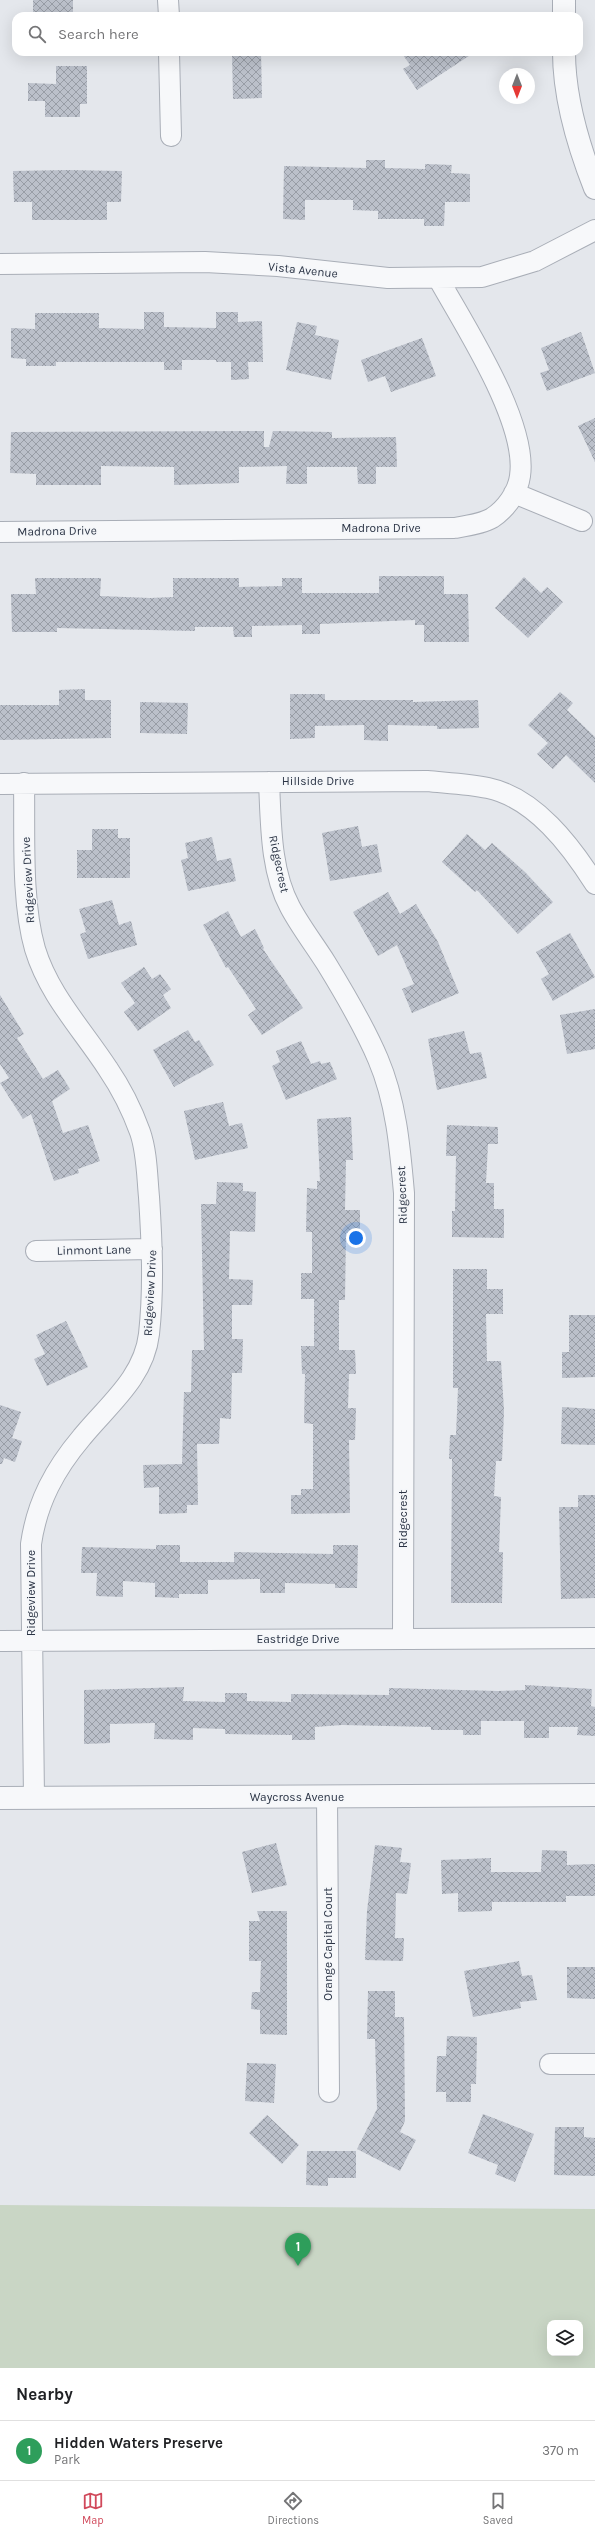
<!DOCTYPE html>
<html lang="en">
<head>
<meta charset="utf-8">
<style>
	:root { --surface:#fff; --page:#f2f2f2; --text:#202124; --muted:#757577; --line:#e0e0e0; --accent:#d1495b }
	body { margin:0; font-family:Karla,sans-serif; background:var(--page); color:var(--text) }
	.controls { position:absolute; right:12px; bottom:12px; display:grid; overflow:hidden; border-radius:8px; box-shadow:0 4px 16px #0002 }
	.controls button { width:36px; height:36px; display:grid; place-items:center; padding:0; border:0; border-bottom:1px solid var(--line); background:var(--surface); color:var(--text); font:20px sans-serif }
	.compass { position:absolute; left:499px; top:68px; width:36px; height:36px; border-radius:50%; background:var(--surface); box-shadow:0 4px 16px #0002; rotate:180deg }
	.you { position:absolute; left:356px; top:1238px; width:14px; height:14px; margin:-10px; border:3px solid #fff; border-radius:50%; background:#1a73e8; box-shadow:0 0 0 6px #1a73e833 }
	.badge { display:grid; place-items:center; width:26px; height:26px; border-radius:50%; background:var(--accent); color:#fff; font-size:13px; font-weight:700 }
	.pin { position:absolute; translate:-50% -33px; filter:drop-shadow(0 1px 2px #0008) }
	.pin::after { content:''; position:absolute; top:21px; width:14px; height:12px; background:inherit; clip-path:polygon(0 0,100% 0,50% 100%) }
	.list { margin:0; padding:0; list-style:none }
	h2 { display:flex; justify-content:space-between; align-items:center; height:52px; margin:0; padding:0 16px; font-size:17px }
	h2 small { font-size:13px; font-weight:400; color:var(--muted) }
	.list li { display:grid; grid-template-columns:26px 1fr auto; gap:12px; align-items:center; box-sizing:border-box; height:60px; padding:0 16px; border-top:1px solid var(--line) }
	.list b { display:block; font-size:15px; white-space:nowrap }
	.list p { margin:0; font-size:13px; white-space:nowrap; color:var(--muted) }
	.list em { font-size:13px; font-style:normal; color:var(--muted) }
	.icon { flex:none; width:22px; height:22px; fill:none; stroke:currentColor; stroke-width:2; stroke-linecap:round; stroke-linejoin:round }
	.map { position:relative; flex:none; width:595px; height:2368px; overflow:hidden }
	.search { position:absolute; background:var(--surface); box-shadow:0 4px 16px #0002; left:12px; right:12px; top:12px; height:44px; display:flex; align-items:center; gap:10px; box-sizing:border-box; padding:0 14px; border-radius:12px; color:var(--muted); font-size:15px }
	.sheet { height:112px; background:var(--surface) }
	nav { display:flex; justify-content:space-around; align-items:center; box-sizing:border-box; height:56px; border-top:1px solid var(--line); background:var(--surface); font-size:11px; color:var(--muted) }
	nav a { display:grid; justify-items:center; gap:2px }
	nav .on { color:var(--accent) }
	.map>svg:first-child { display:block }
	.park { fill:#c9d6c5; fill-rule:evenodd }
	.building { fill:url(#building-cross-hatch) }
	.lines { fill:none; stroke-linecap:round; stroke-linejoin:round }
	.minor-casing { stroke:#a9aeb7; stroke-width:22 }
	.tertiary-casing { stroke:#a9aeb7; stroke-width:24 }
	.minor { stroke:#f7f8fa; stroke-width:20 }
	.tertiary { stroke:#f7f8fa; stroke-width:22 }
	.labels { text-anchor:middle; stroke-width:3; stroke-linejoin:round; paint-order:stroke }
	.street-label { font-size:12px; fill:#2b3445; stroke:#f4f6f9 }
</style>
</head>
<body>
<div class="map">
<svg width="595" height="2368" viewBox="0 0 595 2368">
	<defs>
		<pattern id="building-cross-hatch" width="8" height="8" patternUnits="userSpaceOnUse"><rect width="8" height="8" fill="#bbc0ca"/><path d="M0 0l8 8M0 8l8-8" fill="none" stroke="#989da6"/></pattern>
	</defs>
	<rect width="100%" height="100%" fill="#e4e7ec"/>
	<path class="park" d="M0,2205L595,2209V2368H0ZM550,2323H580V2353H550Z"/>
	<path class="building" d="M33,0H73V16H33Z
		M232,52H261L262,98L233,99Z
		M401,52H475L417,90L403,69L410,65Z
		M56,66H87V104H80V117H45V101H28V83L56,84Z
		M366,160H385V168L425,169V164L452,165L451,173L470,174V202H445L444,226H424V219H378V211L353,210V200H305V220L283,219L284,166L366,168Z
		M67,170L122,171L121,202H107V220H32V202H14L13,171Z
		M144,312H164V327L216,328V312H238V322L262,321L263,362H248L249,379L231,380V362H216V360H182V370H164V362H56V366H26V359L11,358V328L35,329V313H99V328L144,329Z
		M297,322L317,326L315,335L339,340L331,380L286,370Z
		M581,332L595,373L547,391L540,373L549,370L541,348Z
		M422,338L436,376L391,392L385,376L368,382L361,360Z
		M595,418V462L578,426Z
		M264,431V447H269L273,431L332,432V438L396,437L397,467H376V484H358L357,467H307V484H286L287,466L239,467V483L174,485V467L101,466V485H36V474L10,473L11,432Z
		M379,576H444V594H468L469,642H424V625H415V620L320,624V634H302V625L252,626V637H234L233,627H195V631L57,628V632H12L11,594H36L35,578H101L100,596L150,598L173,597V578H239V587L282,586V578H302V593H379Z
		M524,577L541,593L547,587L563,602L528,638L495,608Z
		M85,689V700H111V738L0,740V705H59V690Z
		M560,692L573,703L567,710L595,737V783L566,755L553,769L537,754L548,743L528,725Z
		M290,694H325V700H413V702L478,700L479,728L437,729V726L388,725V741L364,740V725L315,726V738L290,739Z
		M140,702L188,703L187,734L140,733Z
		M358,826L362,847L377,844L382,872L330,881L322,833Z
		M92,829H118V838H130V878H77V850H92Z
		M467,834L485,850L492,843L525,872L553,902L518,934L477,890L475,892L442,862Z
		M212,837L217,861L231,858L236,881L188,891L181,860L188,858L185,843Z
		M388,892L400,914L416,904L438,942L459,993L412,1013L402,989L414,984L397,945L378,956L353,912Z
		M112,900L119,925L131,921L137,945L88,959L80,934L86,932L79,909Z
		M228,911L241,937L255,929L264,948L263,949L303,1008L262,1035L248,1015L256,1009L228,967L226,968L203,925Z
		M570,933L595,977L553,1001L541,979L549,974L536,952Z
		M144,967L152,979L160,974L171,989L163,995L171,1008L138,1031L124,1012L135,1003L121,983Z
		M0,995L24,1034L17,1038L43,1079L58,1070L70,1089L52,1101L63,1133L88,1125L100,1161L78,1169L79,1173L54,1181L31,1114L23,1119L0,1083L9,1078L0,1064Z
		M595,1009V1049L567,1054L560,1015Z
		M188,1030L195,1042L199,1040L214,1065L174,1087L153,1050Z
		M464,1031L470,1054L481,1052L487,1078L437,1090L428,1039Z
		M301,1041L311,1064L320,1061L321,1064L330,1062L337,1079L286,1100L272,1066L280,1062L276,1051Z
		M223,1102L229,1126L242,1123L248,1148L195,1160L184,1111Z
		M351,1117L353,1160H346L345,1210H360V1233H346L345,1300H339V1350H355L356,1374H349L348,1408H356L355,1440H349L350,1513L291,1514V1495H301V1489H313V1424L304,1423L305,1374H302L301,1346H314V1299H301V1273H312V1232H306L307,1188L317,1189V1181H320L317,1119Z
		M447,1125L498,1127V1144H488L486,1183H494V1209H504V1238L452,1237V1211H455L456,1156H446Z
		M217,1182L243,1183V1191L256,1192L255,1232L230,1231L229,1279L253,1280L252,1305H232V1339H243L242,1373H232L231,1419L220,1418L219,1444H197L198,1505H187V1513L159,1514V1487L144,1488L143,1465L182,1464L184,1392H191L192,1350H204L201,1204H216Z
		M453,1269H487V1289H503V1314H486L487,1361H501L504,1411L502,1461H496L494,1496L501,1497L499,1552H503L502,1603H451L452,1459H449L450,1435H456L458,1388H453Z
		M569,1315H595V1377L562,1378V1352H569Z
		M66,1321L88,1367L47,1386L34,1359L45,1354L36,1335Z
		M0,1405L21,1412L12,1438L22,1441L15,1462L4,1458L2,1464H0Z
		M562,1407L595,1409V1445L561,1444Z
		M578,1495H595V1598L561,1599L559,1507H578Z
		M156,1545H180V1562H234V1552L333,1554V1545H358L357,1588H335V1584L285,1583V1593H260V1579L208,1580V1594H179V1598L155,1597V1583L123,1581V1597L96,1596L97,1573H81L82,1547L156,1549Z
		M525,1685L592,1689L591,1706L595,1707V1736L577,1735L578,1727H549V1738H524V1721H481V1735H463V1730H431V1727L342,1725L315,1727V1740H292V1735L225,1734V1729L193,1728V1740L154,1739L155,1723L110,1724V1743L84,1744V1690L184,1687L183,1701L225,1702V1693H247V1701L291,1702V1694L389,1695V1688L498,1691L525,1690Z
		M276,1843L287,1885L252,1893L242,1852Z
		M375,1845L402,1848L400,1862L411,1863L407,1894L396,1893L395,1938H404L403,1961L365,1960L367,1911Z
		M542,1850L567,1851V1865L595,1864V1896H566V1902H492V1911L458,1912V1893L442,1894L441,1860L491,1858V1872H541Z
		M257,1911H287V2035L260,2034V2010L251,2009L252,1992H260L261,1961H249V1921H260Z
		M519,1961L522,1976L532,1975L537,2000L520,2002L521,2008L473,2017L464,1971Z
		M567,1967H595V1999L567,1998Z
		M368,1991H395V2017H404L405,2121L400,2132L416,2140L400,2171L357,2149L377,2109L375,2039H367Z
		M447,2036L477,2037L476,2084H471V2102H446V2092H436L437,2056H446Z
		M247,2063L276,2064L274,2103L245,2101Z
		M483,2114L534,2134L515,2182L495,2174L498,2165L468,2153Z
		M267,2115L299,2145L282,2164L249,2133Z
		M555,2127H584V2137L595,2138V2176L554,2175Z
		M307,2151H356V2178H328V2186L306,2185Z"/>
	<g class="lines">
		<g class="minor-casing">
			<path id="minor" d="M168,0L169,16
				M169,52L171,136
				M0,264L205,262L278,266L388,278L482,277L535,261L595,230
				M514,493L582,521
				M0,532L454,528C466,526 482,524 492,518C506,509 518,492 520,476C528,422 464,325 438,278
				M269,782C271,822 270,870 290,907C300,926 314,944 326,963C345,994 364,1026 378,1059C396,1101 400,1147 404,1193L403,1639
				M24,783C25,834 21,900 35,949C49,995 82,1029 108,1069C121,1088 132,1110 140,1132C147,1152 147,1176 149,1197C152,1243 154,1288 149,1334C144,1378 107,1406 82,1437C55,1469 37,1502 31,1544L34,1798
				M0,784L427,781C447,783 469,784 488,788C535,798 571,846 595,884
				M36,1251L152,1249
				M0,1641L595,1638
				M327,1796L329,2092
				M550,2064H595"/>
		</g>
		<g class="tertiary-casing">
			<path id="tertiary" d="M564,16V0
				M564,52C564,99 578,145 595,188
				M0,1798L595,1795"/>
		</g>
		<use href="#minor" class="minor"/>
		<use href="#tertiary" class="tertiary"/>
	</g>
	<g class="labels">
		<g class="street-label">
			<text transform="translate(303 270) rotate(6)" y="4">Vista Avenue</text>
			<text x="381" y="532">Madrona Drive</text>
			<text transform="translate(57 531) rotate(-1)" y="4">Madrona Drive</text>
			<text x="318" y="785">Hillside Drive</text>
			<text transform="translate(279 864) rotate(78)" y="4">Ridgecrest</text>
			<text transform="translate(28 880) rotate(-93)" y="4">Ridgeview Drive</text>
			<text transform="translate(402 1195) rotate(-92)" y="4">Ridgecrest</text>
			<text transform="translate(94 1250) rotate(-1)" y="4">Linmont Lane</text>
			<text transform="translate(150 1293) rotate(-87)" y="4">Ridgeview Drive</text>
			<text transform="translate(403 1519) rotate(-90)" y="4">Ridgecrest</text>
			<text transform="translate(31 1593) rotate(-90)" y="4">Ridgeview Drive</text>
			<text x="298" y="1643">Eastridge Drive</text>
			<text x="297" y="1801">Waycross Avenue</text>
			<text transform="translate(328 1944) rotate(-90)" y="4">Orange Capital Court</text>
		</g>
	</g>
</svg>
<div class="controls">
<button><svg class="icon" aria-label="layers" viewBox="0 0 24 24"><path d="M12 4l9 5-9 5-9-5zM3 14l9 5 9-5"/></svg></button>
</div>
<svg class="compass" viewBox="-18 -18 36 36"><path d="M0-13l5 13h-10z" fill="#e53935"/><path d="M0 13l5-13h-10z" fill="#757577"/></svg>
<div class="you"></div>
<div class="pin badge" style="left:298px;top:2266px;background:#2e9e5b">1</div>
<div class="search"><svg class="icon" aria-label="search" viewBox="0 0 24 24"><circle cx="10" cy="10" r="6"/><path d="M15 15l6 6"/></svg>Search here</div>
</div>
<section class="sheet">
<h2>Nearby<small></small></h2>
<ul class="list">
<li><span class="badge" style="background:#2e9e5b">1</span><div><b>Hidden Waters Preserve</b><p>Park</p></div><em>370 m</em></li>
</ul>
</section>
<nav>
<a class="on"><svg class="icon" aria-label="map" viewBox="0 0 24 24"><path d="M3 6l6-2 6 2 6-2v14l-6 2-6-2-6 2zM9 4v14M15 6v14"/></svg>Map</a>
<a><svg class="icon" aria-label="directions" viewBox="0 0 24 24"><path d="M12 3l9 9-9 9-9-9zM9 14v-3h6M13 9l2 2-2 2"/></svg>Directions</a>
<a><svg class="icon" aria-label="saved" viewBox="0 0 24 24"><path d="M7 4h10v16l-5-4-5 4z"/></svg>Saved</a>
</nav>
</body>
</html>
